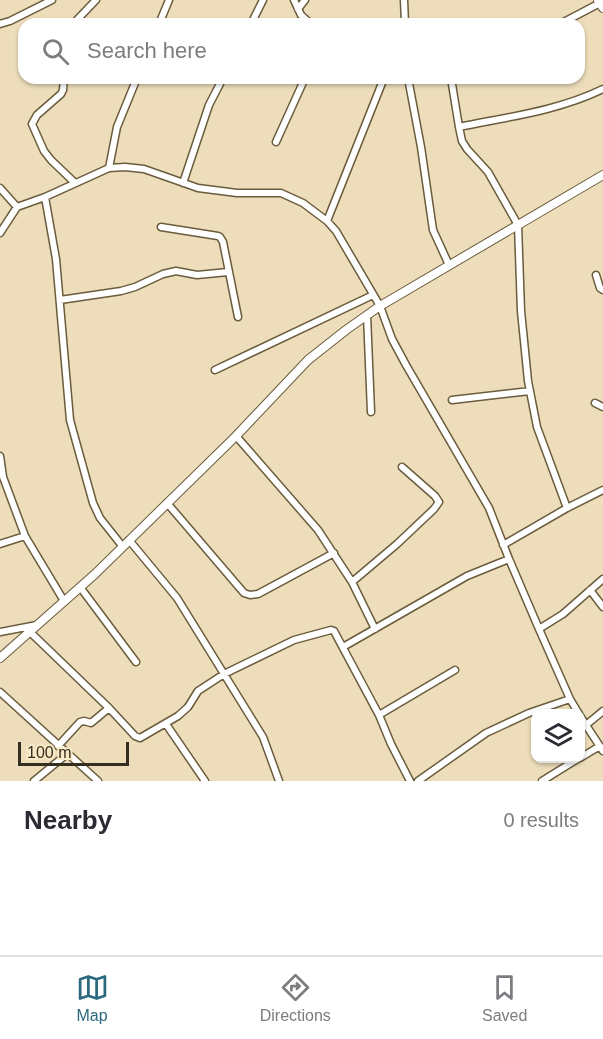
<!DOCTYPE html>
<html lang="en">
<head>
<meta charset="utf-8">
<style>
	:root { --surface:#fff; --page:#f2f2f3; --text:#2b2b33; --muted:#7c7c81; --line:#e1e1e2; --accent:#2b697f }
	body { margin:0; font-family:Helvetica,sans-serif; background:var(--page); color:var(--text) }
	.controls { position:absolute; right:18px; bottom:18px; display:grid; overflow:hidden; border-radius:12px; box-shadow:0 2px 4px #0004 }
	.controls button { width:54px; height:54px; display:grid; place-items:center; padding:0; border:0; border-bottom:2px solid var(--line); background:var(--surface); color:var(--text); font:30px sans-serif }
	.scale { position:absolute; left:18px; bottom:15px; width:111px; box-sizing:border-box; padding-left:6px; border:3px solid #342e20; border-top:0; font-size:16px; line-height:21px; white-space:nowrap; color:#342e20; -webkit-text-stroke:4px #faeac6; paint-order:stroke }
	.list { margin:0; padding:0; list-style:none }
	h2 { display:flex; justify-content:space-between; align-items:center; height:78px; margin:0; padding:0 24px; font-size:26px }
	h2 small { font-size:20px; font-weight:400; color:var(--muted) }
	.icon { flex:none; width:33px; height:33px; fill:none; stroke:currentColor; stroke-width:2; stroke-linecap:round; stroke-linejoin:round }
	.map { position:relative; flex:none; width:603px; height:781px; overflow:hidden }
	.search { position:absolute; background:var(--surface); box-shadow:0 2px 4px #0004; left:18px; right:18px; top:18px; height:66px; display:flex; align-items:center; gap:15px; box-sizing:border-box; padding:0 21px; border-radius:18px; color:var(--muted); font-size:22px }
	.sheet { height:174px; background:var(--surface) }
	nav { display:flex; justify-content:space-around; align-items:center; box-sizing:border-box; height:84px; border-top:2px solid var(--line); background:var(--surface); font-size:16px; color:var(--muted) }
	nav a { display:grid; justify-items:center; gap:3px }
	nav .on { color:var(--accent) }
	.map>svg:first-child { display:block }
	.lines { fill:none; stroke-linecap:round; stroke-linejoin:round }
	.minor-casing { stroke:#6a5c3c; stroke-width:9 }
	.tertiary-casing { stroke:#6a5c3c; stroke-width:10 }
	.minor { stroke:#fff; stroke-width:6 }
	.tertiary { stroke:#fff; stroke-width:8 }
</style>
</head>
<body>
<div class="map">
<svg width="603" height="781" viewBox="0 0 603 781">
	<rect width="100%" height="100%" fill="#edddba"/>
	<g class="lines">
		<g class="minor-casing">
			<path id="minor" d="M294,0L301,15L311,24
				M404,0L405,24
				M298,9L305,0
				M0,24L10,21L52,0
				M73,24L96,0
				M159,24L169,0
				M251,24L263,0
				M560,24L600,3
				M64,78L63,90L61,94L37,115L32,124L44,151L51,160L75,183
				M408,78L421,147L433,230L449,265
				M451,78L459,127L462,141L467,149L488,172L518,225L521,311L528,381L537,427L567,508
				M459,127C507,117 558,111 603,89
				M276,142L305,78
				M109,168L117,127L137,78
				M183,183L209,105L223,78
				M0,188L17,207
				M45,197L56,259L70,420L93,503L100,518L123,547
				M327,221L384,78
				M161,227L218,236L220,237L223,242L238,317
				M0,233L17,207L45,197L109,168L125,167L144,169L198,188L237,193H281L303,203L327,221L336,231L380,306L392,339L406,365L489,508L509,559L539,629L570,699L579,714
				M596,275L600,288L603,290
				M60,300L121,291L135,287L163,274L176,271L197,275L228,272
				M367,315L371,412
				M215,370L373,295
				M452,400L530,391
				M595,403L603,407
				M236,436L318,530L352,582L375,629
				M0,456L3,477L25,536L64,601
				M167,503L244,593L250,595L258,594L334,553
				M129,540L177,598L263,737L279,781
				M0,544L25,536
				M503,545L567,508L603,490
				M352,582L397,544L434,509L439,502L435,496L402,467
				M80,587L136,662
				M590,590L603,607
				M539,629L563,614L603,579
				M29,631L109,708L135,736L140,738L178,716L188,707L198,691L224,674L294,640L331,630L334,631L379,715L391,744L410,781
				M0,632L37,625
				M343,647L467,576L509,559
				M0,692L98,781
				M379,715L455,670
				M580,716L603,751
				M166,724L205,781
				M586,725L603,711
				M58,746L80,722L84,721L91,723L109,708
				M580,758L600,746
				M34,781L67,754
				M418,781L486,733L529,713L570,699
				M542,781L579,758"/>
		</g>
		<g class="tertiary-casing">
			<path id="tertiary" d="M598,0L603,8
				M0,658L95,574L236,436L308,360L346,330L380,306L603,175"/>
		</g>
		<use href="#minor" class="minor"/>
		<use href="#tertiary" class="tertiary"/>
	</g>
</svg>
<div class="controls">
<button><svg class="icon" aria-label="layers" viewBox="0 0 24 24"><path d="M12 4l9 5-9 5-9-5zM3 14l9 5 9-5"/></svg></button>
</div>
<div class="scale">100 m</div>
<div class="search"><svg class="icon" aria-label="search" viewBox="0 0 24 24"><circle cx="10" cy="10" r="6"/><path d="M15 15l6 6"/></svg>Search here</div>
</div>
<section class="sheet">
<h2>Nearby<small>0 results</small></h2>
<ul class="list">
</ul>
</section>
<nav>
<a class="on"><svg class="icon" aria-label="map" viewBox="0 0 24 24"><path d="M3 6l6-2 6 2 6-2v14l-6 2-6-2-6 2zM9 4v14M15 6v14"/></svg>Map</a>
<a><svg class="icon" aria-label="directions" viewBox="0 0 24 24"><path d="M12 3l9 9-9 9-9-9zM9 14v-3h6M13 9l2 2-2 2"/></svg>Directions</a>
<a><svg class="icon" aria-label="saved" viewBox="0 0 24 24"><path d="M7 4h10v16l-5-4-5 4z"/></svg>Saved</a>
</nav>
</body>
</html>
